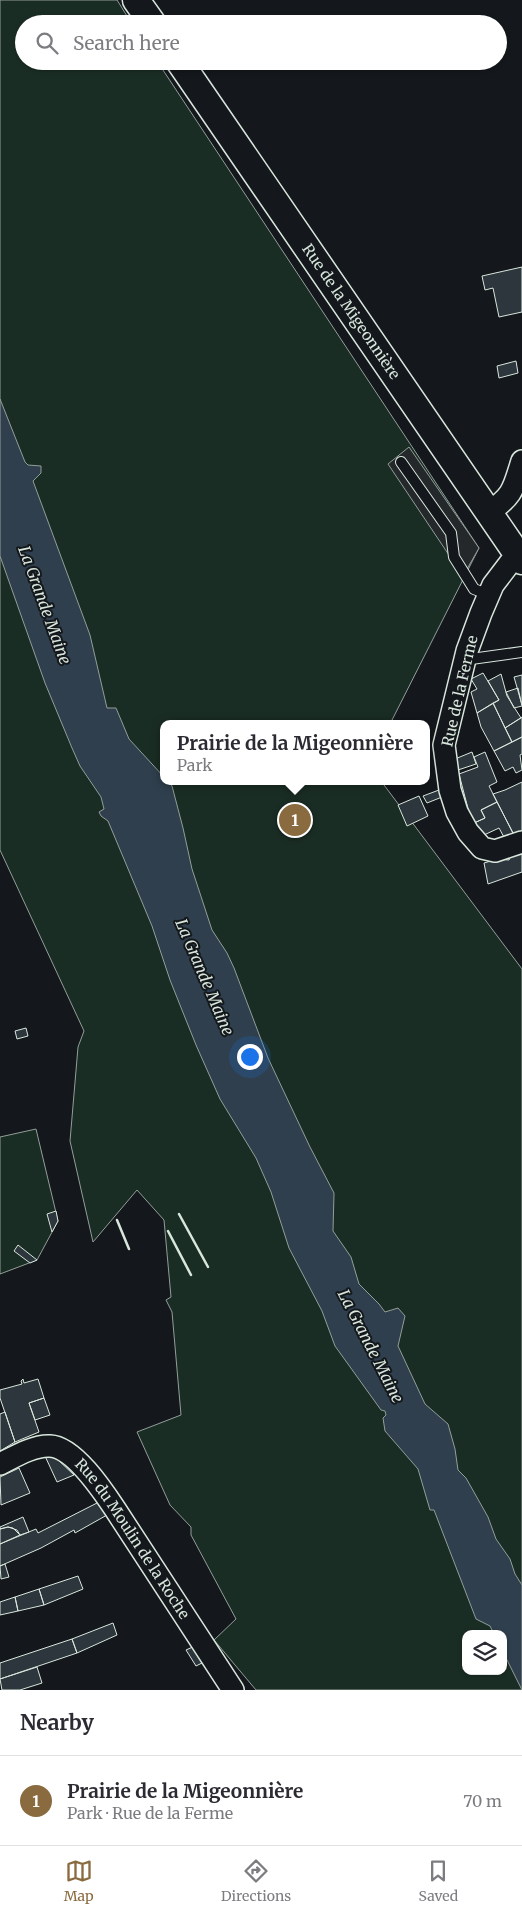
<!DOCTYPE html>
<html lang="en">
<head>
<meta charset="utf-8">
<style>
	:root { --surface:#fff; --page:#f2f2f3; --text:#2b2b33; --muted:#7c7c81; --line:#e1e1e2; --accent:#8a6a3f }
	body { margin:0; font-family:Merriweather,serif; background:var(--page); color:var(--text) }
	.controls { position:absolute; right:15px; bottom:15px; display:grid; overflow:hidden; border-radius:10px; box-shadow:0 1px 4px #0004 }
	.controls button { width:45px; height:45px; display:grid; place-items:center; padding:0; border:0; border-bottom:1px solid var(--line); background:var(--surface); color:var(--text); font:25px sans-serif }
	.you { position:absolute; left:249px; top:1056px; width:18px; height:18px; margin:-12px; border:4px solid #fff; border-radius:50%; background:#1a73e8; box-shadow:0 0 0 8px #1a73e833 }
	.badge { display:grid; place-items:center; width:32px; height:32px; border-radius:50%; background:var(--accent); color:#fff; font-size:16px; font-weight:700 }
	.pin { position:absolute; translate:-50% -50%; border:2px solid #fff; box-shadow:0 1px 5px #0006 }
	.popup { position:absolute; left:160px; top:720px; width:270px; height:65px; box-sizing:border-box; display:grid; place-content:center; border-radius:10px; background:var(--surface); filter:drop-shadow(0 1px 4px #0005); font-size:16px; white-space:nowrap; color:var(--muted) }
	.popup b { font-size:19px; color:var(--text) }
	.popup::after { content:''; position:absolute; left:50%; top:100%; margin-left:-10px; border:10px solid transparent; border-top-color:var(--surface) }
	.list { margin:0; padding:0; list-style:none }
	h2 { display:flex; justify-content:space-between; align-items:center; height:65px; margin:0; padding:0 20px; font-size:21px }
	h2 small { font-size:16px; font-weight:400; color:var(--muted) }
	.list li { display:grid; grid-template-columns:32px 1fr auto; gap:15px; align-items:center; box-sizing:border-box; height:90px; padding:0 20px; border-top:1px solid var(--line) }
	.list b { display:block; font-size:19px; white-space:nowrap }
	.list p { margin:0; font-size:16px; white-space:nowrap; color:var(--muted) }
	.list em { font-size:16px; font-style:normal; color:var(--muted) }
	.icon { flex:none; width:28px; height:28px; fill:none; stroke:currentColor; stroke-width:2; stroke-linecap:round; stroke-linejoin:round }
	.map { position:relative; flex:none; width:522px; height:1690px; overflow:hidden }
	.search { position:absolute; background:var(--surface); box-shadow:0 1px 4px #0004; left:15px; right:15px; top:15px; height:55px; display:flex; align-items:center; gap:12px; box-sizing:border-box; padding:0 18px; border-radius:28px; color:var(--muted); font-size:19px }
	.sheet { height:155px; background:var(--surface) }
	nav { display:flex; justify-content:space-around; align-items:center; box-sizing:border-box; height:70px; border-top:1px solid var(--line); background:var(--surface); font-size:14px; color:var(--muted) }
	nav a { display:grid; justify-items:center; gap:2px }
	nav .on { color:var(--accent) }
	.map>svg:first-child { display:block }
	.green { fill:#1a2d24; stroke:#939e99; fill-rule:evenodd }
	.parking { fill:#24282b; stroke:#939e99 }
	.water { fill:#2f3f4d; stroke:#939e99 }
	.building { fill:#2c363c; stroke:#d8e6dc }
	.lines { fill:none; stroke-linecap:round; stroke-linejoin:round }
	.service-casing { stroke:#d8e6dc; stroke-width:12 }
	.minor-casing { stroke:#d8e6dc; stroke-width:24 }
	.tertiary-casing { stroke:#d8e6dc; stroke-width:29 }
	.service { stroke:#14181c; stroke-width:10 }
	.minor { stroke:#14181c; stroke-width:21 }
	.tertiary { stroke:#14181c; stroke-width:26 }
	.wall { stroke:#d8e6dc; stroke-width:2.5 }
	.labels { text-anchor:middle; stroke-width:4; stroke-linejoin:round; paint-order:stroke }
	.street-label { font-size:15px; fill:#d8e6dc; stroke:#14181c }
	.water-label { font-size:16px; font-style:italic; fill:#d8e6dc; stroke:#14181c }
</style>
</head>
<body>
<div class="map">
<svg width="522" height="1690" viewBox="0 0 522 1690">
	<rect width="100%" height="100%" fill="#14181c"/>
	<path class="green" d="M0,0H117L132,24H24V61H157L479,548L390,724H164V781H381L522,969V1690H256L214,1640L236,1619L191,1535V1527L170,1505L137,1432L181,1415L172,1312L166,1300L171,1297L164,1220L137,1190L93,1242L70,1141L78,1047L84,1031L0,850ZM466,1634H503V1671H466Z
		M36,1129L58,1221L37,1260L0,1274V1137Z"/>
	<path class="parking" d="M409,447L479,548L463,576L388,464Z"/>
	<path class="water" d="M0,399L25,462L28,465L41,466V473L33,481L90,635L107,708H116L129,739L164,777V781H168L172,786L183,828L192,869L212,930L227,953L234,968L268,1058L310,1147L334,1193L333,1231L351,1257L359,1284L379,1304L385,1312L398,1308L405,1316L398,1346L425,1404L448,1424L455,1449L458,1470L466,1478L488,1517L496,1539L510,1559L515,1574L522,1585V1690L503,1652V1634H494L490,1626L476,1619L434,1510H430L418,1469L385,1431L383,1418L386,1415L385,1411L381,1410L335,1346L322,1311L289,1248L271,1192L256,1158L220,1099L196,1045L170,980L152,926L108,821L101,816L99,812L104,809L101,797L80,766L72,748L45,683L0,556Z"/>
	<path class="building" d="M522,267V312L499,317L493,288L485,290L482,276Z
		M516,361L518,373L499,378L497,366Z
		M483,673L499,700L477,713L471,692L477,689L471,679Z
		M501,674L507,696L521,718L505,728L493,703L499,700L488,681Z
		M522,675V705L514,677Z
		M518,688L522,706L514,708L506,692Z
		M493,703L512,742L494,751L481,727L477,713Z
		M522,717V737L512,742L505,728Z
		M522,737V754L520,755L522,770L516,773L513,767L505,771L494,751Z
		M472,752L476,764L458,770L455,759Z
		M485,752L497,782L489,786L497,802L481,810L485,818L472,824L459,774L478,767L474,757Z
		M522,782V832L514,835L493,794L505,790Z
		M439,790L442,797L427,803L423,796Z
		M419,796L428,816L407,826L398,805Z
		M497,802L514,835L505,839L499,828L484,835L472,824L485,818L481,810Z
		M522,850V872L488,884L484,863L498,859L509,860L512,853Z
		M26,1028L28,1036L17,1039L15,1031Z
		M56,1211L58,1221L52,1232L47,1214Z
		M18,1245L37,1260L30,1263L14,1251Z
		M23,1379L24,1383L38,1379L44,1398L29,1403L39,1432L15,1442L0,1398V1390L22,1384L21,1381Z
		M44,1398L50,1415L35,1420L29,1403Z
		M5,1412L15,1442L0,1451V1414Z
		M45,1456L55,1457L74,1475L57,1482Z
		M19,1468L30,1493L1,1505L0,1477Z
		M97,1503L107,1515L75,1533L74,1530L41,1548L0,1566V1544L36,1529L38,1533Z
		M23,1517L29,1532L20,1535L13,1528L8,1527L0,1529V1527Z
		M8,1527L17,1530L20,1535L0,1544V1529Z
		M5,1564L9,1577L1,1579L0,1566Z
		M78,1576L83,1589L44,1605L39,1589Z
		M39,1589L44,1605L18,1611L15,1597Z
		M15,1597L18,1611L0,1615V1602Z
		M113,1623L117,1635L77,1653L72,1639Z
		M72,1639L77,1653L0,1679V1663Z
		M197,1645L206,1661L196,1666L186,1650Z
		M37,1667L42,1683L20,1690H2L0,1679Z"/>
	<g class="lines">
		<g class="service-casing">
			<path id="service" d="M401,462L451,533L454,557L474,589L489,595
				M464,660L522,652"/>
		</g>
		<g class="minor-casing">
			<g id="minor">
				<path d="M488,513C514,495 513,489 522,461"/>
				<path d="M518,555L509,564L493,585L481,613L467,651L444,745L450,790L457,812L468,832L482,848L495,851L522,842"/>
				<path id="s1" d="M0,1464C14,1457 34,1445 50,1446C74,1447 103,1491 115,1509L233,1690"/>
			</g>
		</g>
		<g class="tertiary-casing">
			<g id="tertiary">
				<path d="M136,0L153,24"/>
				<path id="s2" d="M179,61L522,561"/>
			</g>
		</g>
		<use href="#service" class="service"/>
		<use href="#minor" class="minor"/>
		<use href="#tertiary" class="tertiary"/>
		<path class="wall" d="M179,1214L208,1267
			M117,1220L129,1249
			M168,1231L191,1275"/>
	</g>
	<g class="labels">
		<g class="street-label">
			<text dy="5" stroke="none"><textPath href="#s2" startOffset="304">Rue de la Migeonnière</textPath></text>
			<text transform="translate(460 691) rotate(-77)" y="5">Rue de la Ferme</text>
			<text dy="5" stroke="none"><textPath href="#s1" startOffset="181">Rue du Moulin de la Roche</textPath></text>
		</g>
		<g class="water-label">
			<text transform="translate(45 605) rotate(70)" y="6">La Grande Maine</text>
			<text transform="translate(205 977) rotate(67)" y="6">La Grande Maine</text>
			<text transform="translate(371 1346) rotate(63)" y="6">La Grande Maine</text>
		</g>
	</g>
</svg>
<div class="controls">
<button><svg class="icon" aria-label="layers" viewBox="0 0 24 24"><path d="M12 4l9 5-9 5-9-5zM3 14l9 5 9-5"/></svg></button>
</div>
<div class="you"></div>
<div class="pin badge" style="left:295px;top:820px">1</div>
<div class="popup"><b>Prairie de la Migeonnière</b>Park</div>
<div class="search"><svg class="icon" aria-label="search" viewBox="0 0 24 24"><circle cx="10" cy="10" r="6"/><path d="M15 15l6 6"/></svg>Search here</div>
</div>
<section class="sheet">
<h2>Nearby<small></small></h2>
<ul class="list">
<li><span class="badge">1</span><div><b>Prairie de la Migeonnière</b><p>Park · Rue de la Ferme</p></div><em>70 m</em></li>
</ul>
</section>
<nav>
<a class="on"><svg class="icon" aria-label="map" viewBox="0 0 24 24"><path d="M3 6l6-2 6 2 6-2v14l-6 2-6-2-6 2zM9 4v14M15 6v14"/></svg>Map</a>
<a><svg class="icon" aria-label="directions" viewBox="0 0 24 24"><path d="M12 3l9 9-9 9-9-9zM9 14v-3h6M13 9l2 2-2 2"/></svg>Directions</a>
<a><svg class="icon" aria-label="saved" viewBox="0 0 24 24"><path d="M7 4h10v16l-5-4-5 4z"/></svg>Saved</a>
</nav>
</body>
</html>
